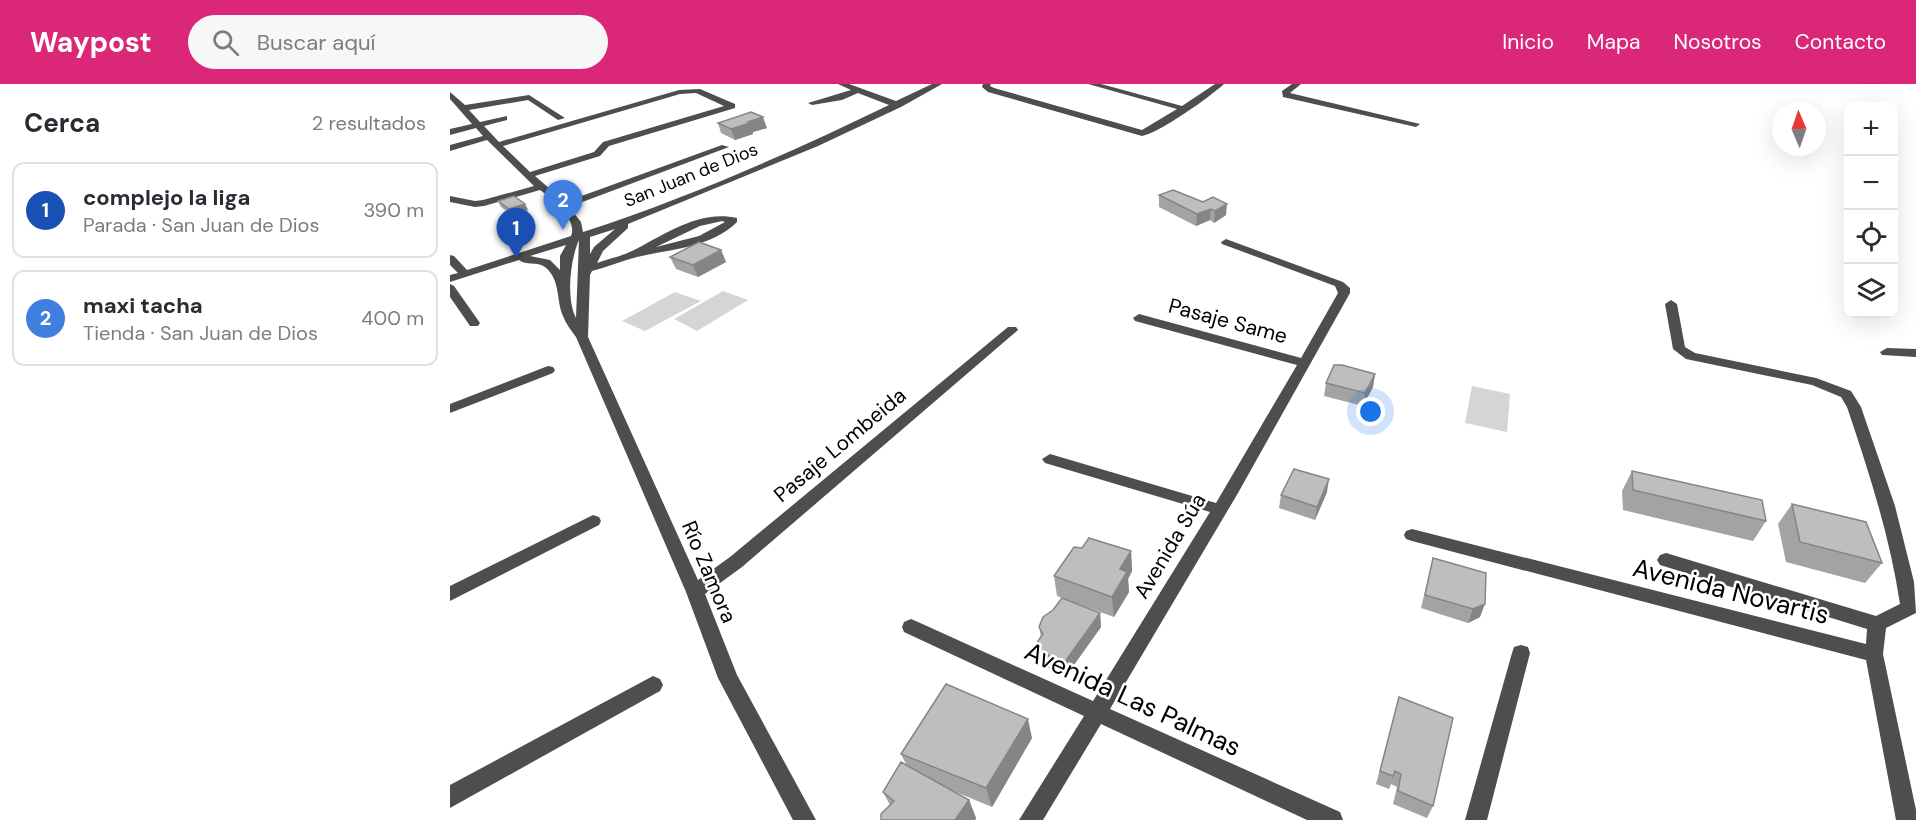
<!DOCTYPE html>
<html lang="es">
<head>
<meta charset="utf-8">
<style>
	:root { --surface:#fff; --page:#f7f7f7; --text:#2b2b33; --muted:#7c7c81; --line:#e1e1e2; --accent:#db2777 }
	body { margin:0; font-family:"DM Sans",sans-serif; background:var(--page); color:var(--text) }
	.controls { position:absolute; right:18px; top:18px; display:grid; overflow:hidden; border-radius:12px; box-shadow:0 6px 24px #0002 }
	.controls button { width:54px; height:54px; display:grid; place-items:center; padding:0; border:0; border-bottom:2px solid var(--line); background:var(--surface); color:var(--text); font:30px sans-serif }
	.compass { position:absolute; left:1322px; top:18px; width:54px; height:54px; border-radius:50%; background:var(--surface); box-shadow:0 6px 24px #0002; rotate:358deg }
	.you { position:absolute; left:921px; top:328px; width:21px; height:21px; margin:-15px; border:4px solid #fff; border-radius:50%; background:#1a73e8; box-shadow:0 0 0 9px #1a73e833 }
	.badge { display:grid; place-items:center; width:39px; height:39px; border-radius:50%; background:var(--accent); color:#fff; font-size:20px; font-weight:700 }
	.pin { position:absolute; translate:-50% -50px; filter:drop-shadow(0 2px 3px #0008) }
	.pin::after { content:''; position:absolute; top:32px; width:21px; height:18px; background:inherit; clip-path:polygon(0 0,100% 0,50% 100%) }
	.list { margin:0; padding:0; list-style:none }
	h2 { display:flex; justify-content:space-between; align-items:center; height:78px; margin:0; padding:0 24px; font-size:26px }
	h2 small { font-size:20px; font-weight:400; color:var(--muted) }
	.list li { display:grid; grid-template-columns:39px 1fr auto; gap:18px; align-items:center; box-sizing:border-box; height:96px; margin:0 12px 12px; padding:0 12px; border:2px solid var(--line); border-radius:12px }
	.list b { display:block; font-size:22px; white-space:nowrap }
	.list p { margin:0; font-size:20px; white-space:nowrap; color:var(--muted) }
	.list em { font-size:20px; font-style:normal; color:var(--muted) }
	.icon { flex:none; width:33px; height:33px; fill:none; stroke:currentColor; stroke-width:2; stroke-linecap:round; stroke-linejoin:round }
	.map { position:relative; flex:none; width:1466px; height:736px; overflow:hidden }
	header { display:flex; align-items:center; gap:36px; box-sizing:border-box; height:84px; padding:0 30px; background:var(--accent); color:#fff }
	header strong { font-size:28px }
	nav { display:flex; gap:33px; margin-inline-start:auto; font-size:21px }
	.search { width:420px; height:54px; background:var(--page); display:flex; align-items:center; gap:15px; box-sizing:border-box; padding:0 21px; border-radius:33px; color:var(--muted); font-size:22px }
	main { display:flex }
	aside { flex:1; background:var(--surface) }
	.map>svg:first-child { display:block }
	.green { fill:#d5d5d5 }
	.lines { fill:none; stroke-linecap:round; stroke-linejoin:round }
	.minor { fill:#4e4e4e; fill-rule:evenodd }
	.wall { fill:#a3a3a3 }
	.shaded-wall { fill:#858585 }
	.building { fill:#bebebe; stroke:#858585; stroke-width:1.5 }
	.labels { text-anchor:middle; stroke-width:5; stroke-linejoin:round; paint-order:stroke }
	.far-street-label { font-size:18px; fill:#000; stroke:#fff }
	.street-label { font-size:21px; fill:#000; stroke:#fff }
	.near-street-label { font-size:26px; fill:#000; stroke:#fff }
</style>
</head>
<body>
<header>
<strong>Waypost</strong>
<div class="search"><svg class="icon" aria-label="search" viewBox="0 0 24 24"><circle cx="10" cy="10" r="6"/><path d="M15 15l6 6"/></svg>Buscar aquí</div>
<nav><a>Inicio</a><a>Mapa</a><a>Nosotros</a><a>Contacto</a></nav>
</header>
<main>
<aside>
<h2>Cerca<small>2 resultados</small></h2>
<ul class="list">
<li><span class="badge" style="background:#1a4fb4">1</span><div><b>complejo la liga</b><p>Parada · San Juan de Dios</p></div><em>390 m</em></li>
<li><span class="badge" style="background:#3f7fe0">2</span><div><b>maxi tacha</b><p>Tienda · San Juan de Dios</p></div><em>400 m</em></li>
</ul>
</aside>
<div class="map">
<svg width="1466" height="736" viewBox="0 0 1466 736">
	<rect width="100%" height="100%" fill="#fff"/>
	<path class="green" d="M273,207L298,216L247,247L224,235Z
		M225,208L251,217L195,247L172,237Z
		M1022,302L1060,310L1057,348L1015,339Z"/>
	<g class="lines">
		<path class="minor" d="M388,0H399L446,17L482,0H492L451,23L368,62L178,140V144L153,167L147,179C158,175 172,172 182,167C214,151 249,125 287,134V138C261,164 220,165 187,173C172,177 157,183 142,187L140,191L138,253L248,496L280,473L558,243H566L568,246L292,483L255,510L287,591L366,736H343L268,594L236,508L126,253C121,246 116,240 113,232C106,217 111,196 95,183C87,177 76,182 69,176L0,198V191L8,189L0,181V171L4,172L17,186L121,152C128,135 102,115 90,106L34,122L25,123L0,118V112L25,117L33,116L84,102L37,56L0,67V61L33,52L26,44L0,51V45L22,40L0,15V8L15,21L79,11L115,34L108,36L78,16L19,26L30,38L57,32V36L34,42L49,58L229,6L250,5L285,20V24L159,62L150,72L85,92L115,118L272,61L279,63L119,123L131,138L133,148C238,114 340,69 439,21L408,9L392,16L362,21L358,19L401,6ZM246,9L274,22L153,58L144,68L80,88L53,62L230,10ZM272,137L275,138L249,152L206,163L250,142ZM165,145L144,163L140,170V153ZM129,156L126,234C116,215 120,176 129,156ZM116,161L110,172V186L100,176L80,172Z
			M533,0H541L540,2L544,4L692,46L727,25L638,0H651L732,22L765,0H774C760,13 709,49 692,52L538,8L532,3Z
			M842,0H851L840,9L970,40L966,43L833,13L832,7Z
			M776,155L893,198L900,204V209L788,409L660,625L890,728L893,736H857L651,640L593,736H569L634,632L454,548L452,543L454,538L461,535L468,538L643,617L760,428L595,379L592,375L600,370L766,419L847,281L685,237L683,234L689,230L851,274L888,209L885,202L772,160L771,158Z
			M0,200L4,202L30,239L28,242H20L18,239L0,213Z
			M1221,216L1227,220L1235,263L1245,269L1366,294L1401,307L1411,323L1445,422L1464,498L1466,529L1436,544L1433,570L1466,726V736H1446L1416,576L962,457L956,455L954,451L956,447L962,445L1416,560L1417,545L1210,481L1207,476L1210,471L1216,469L1426,532L1450,520C1440,453 1419,388 1397,323L1391,313L1362,301L1236,275L1223,265L1215,220Z
			M1437,264L1466,265V273L1432,271L1430,268Z
			M98,282L103,283L105,286L103,289L0,329V320Z
			M143,431L149,433L151,437L149,441L0,517V502Z
			M1071,561L1078,563L1080,569L1037,736H1015L1062,569L1064,563Z
			M203,592L210,595L213,601L210,607L0,724V701Z"/>
	</g>
	<path class="wall" d="M268,39L317,44L303,48V50L285,56L271,49Z
		M723,106L776,131L764,139L760,136L746,142L709,123V111Z
		M48,117L75,120L78,126L62,131L51,123Z
		M271,166L276,178L248,193L226,185L220,173Z
		M925,290L923,303L913,322L874,312L876,299Z
		M1182,387L1316,437L1303,457L1173,426L1172,407Z
		M877,408L865,436L829,424L831,411Z
		M1342,420L1432,479L1415,499L1336,478L1328,440Z
		M681,467L682,487L678,495L679,508L664,533L617,516L650,529L651,543L616,592L586,578L583,564L591,553L589,543L603,526L612,514L607,512L604,492Z
		M983,474L1030,533L1018,539L971,524Z
		M949,613L983,722L977,734L943,720L947,703L941,700L939,705L926,700Z
		M582,654L542,723L501,706L519,716L526,734L525,736H431L440,721L433,708L456,680L451,670Z"/>
	<path class="shaded-wall" d="M313,33L317,44L303,48V50L285,56L281,45Z
		M75,120L78,126L62,131L59,125Z
		M777,120L776,131L764,139L765,127Z
		M761,125L760,136L746,142L747,130Z
		M271,166L276,178L248,193L243,181Z
		M925,290L923,303L913,322L915,309Z
		M879,395L877,408L865,436L867,423Z
		M681,467L682,487L678,495L679,508L664,533L662,513L670,485Z
		M1035,520L1030,533L1018,539L1023,525Z
		M650,529L651,543L616,592L614,579Z
		M578,635L582,654L542,723L536,704Z
		M519,716L526,734L525,736H505Z"/>
	<path class="building" d="M301,28L313,33L298,38L300,39L281,45L268,39Z
		M723,106L753,118L763,113L777,120L765,127L761,125L747,130L709,111Z
		M64,112L75,120L59,125L48,117Z
		M249,158L271,166L243,181L220,173Z
		M884,281H892L925,290L915,309L876,299Z
		M844,385L879,395L867,423L831,411Z
		M1182,387L1312,416L1316,437L1183,406Z
		M1342,420L1416,438L1432,479L1350,458Z
		M639,454L681,467L670,485L677,488L662,513L604,492L624,463L632,464Z
		M983,474L1036,489L1035,520L1023,525L975,511Z
		M612,514L650,529L614,579L583,564L593,550L589,543L593,533L603,526Z
		M496,600L578,635L536,704L451,670Z
		M949,613L1003,634L983,722L948,707L951,690L945,687L943,692L930,687Z
		M451,678L519,716L505,736H431V730L444,717L433,708Z"/>
	<g class="labels">
		<g class="far-street-label">
			<text transform="translate(241 91) rotate(-22)" y="6">San Juan de Dios</text>
		</g>
		<g class="street-label">
			<text transform="translate(778 237) rotate(15)" y="7">Pasaje Same</text>
			<text transform="translate(390 361) rotate(-40)" y="7">Pasaje Lombeida</text>
			<text transform="translate(720 462) rotate(-59)" y="7">Avenida Súa</text>
			<text transform="translate(259 488) rotate(67)" y="7">Río Zamora</text>
		</g>
		<g class="near-street-label">
			<text transform="translate(1281 507) rotate(14)" y="9">Avenida Novartis</text>
			<text transform="translate(683 615) rotate(25)" y="9">Avenida Las Palmas</text>
		</g>
	</g>
</svg>
<div class="controls">
<button>+</button>
<button>−</button>
<button><svg class="icon" aria-label="locate" viewBox="0 0 24 24"><circle cx="12" cy="12" r="6"/><path d="M12 2v4M12 18v4M2 12h4M18 12h4"/></svg></button>
<button><svg class="icon" aria-label="layers" viewBox="0 0 24 24"><path d="M12 4l9 5-9 5-9-5zM3 14l9 5 9-5"/></svg></button>
</div>
<svg class="compass" viewBox="-18 -18 36 36"><path d="M0-13l5 13h-10z" fill="#e53935"/><path d="M0 13l5-13h-10z" fill="#7c7c81"/></svg>
<div class="you"></div>
<div class="pin badge" style="left:66px;top:174px;background:#1a4fb4">1</div>
<div class="pin badge" style="left:113px;top:146px;background:#3f7fe0">2</div>
</div>
</main>
</body>
</html>
